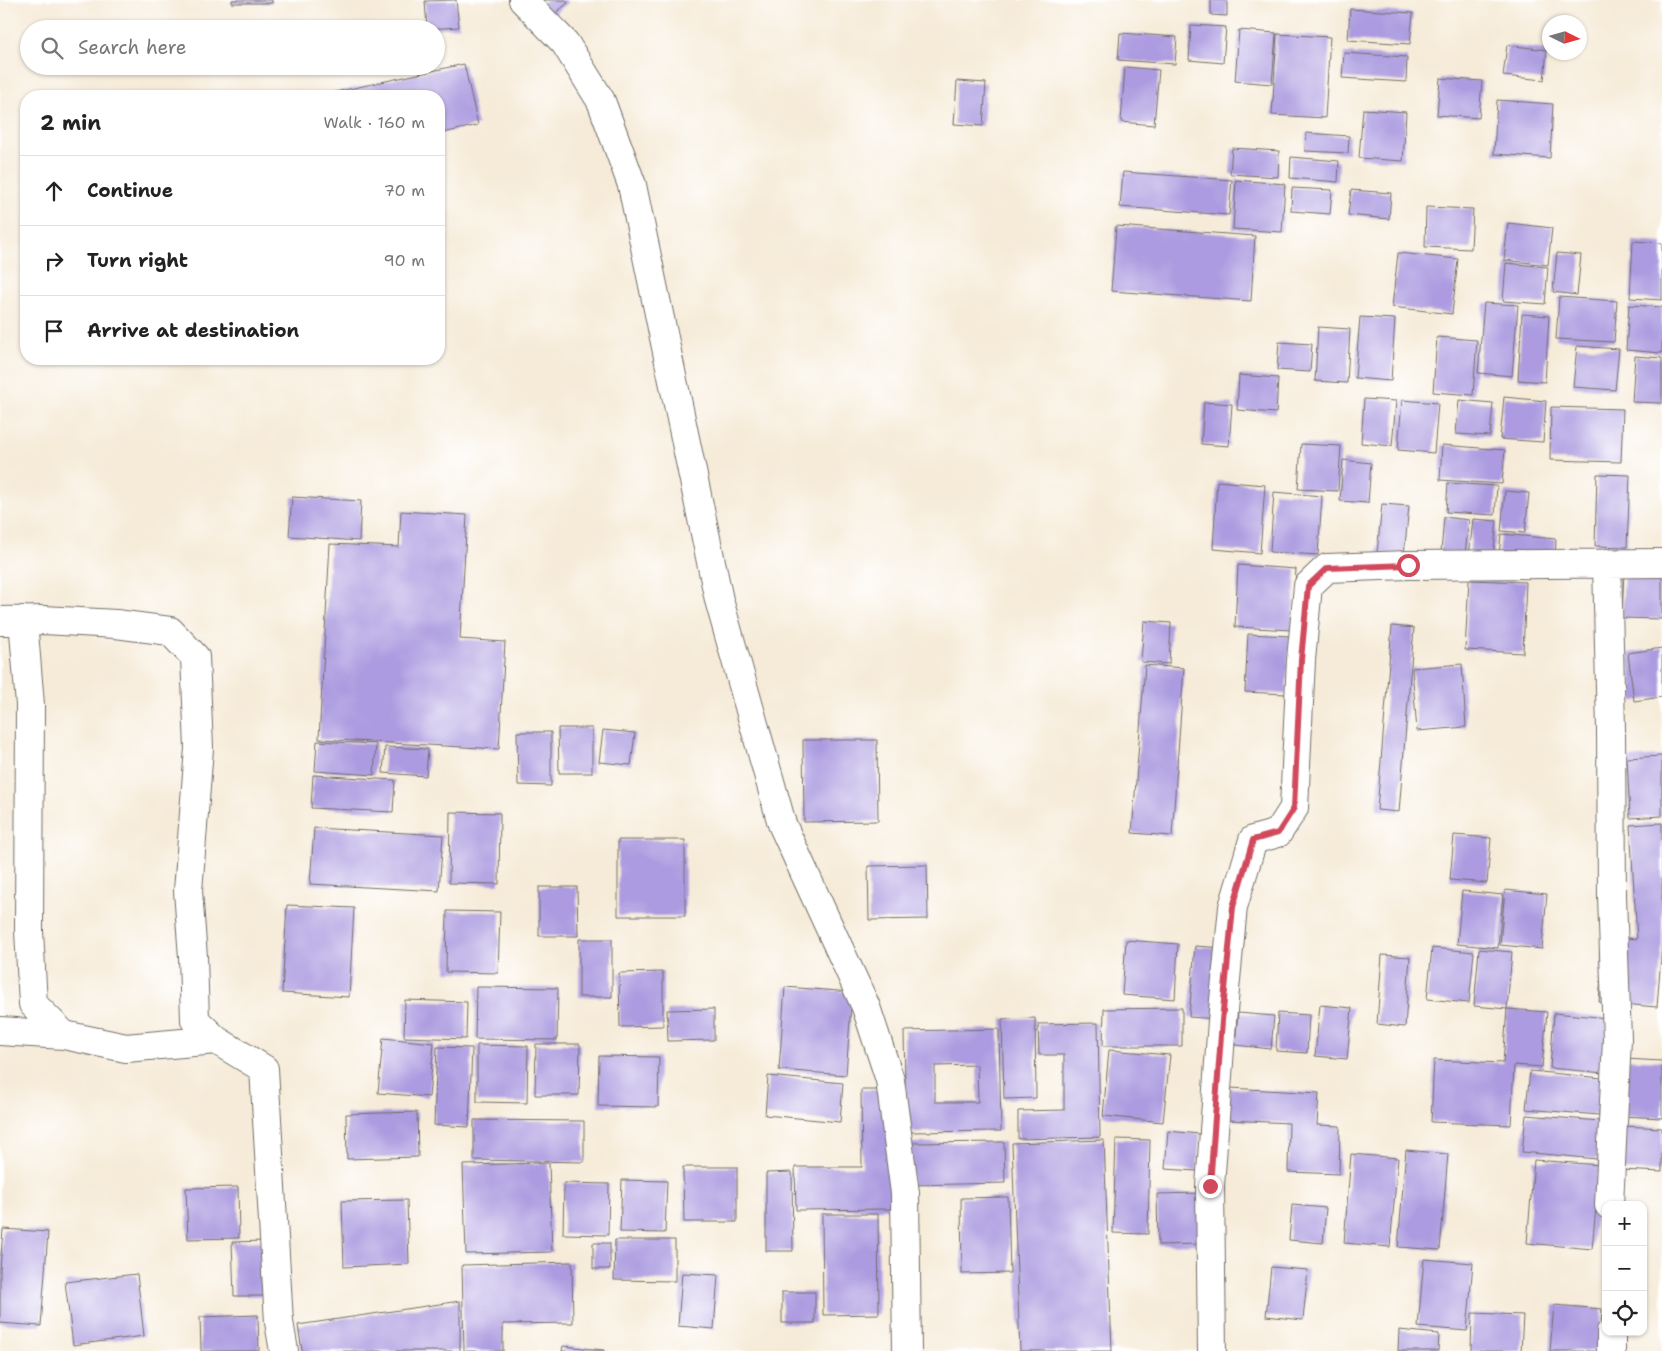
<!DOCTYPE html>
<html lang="en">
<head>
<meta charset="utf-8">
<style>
	:root { --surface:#fff; --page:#f2f2f2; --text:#222; --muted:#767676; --line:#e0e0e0 }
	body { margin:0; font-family:"Shantell Sans",sans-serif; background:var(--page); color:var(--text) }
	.controls { position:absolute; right:15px; bottom:15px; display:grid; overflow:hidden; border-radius:10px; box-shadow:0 1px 4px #0004 }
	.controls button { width:45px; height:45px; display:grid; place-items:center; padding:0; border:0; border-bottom:1px solid var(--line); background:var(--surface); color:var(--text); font:25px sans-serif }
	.compass { position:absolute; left:1542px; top:15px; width:45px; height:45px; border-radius:50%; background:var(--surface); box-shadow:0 1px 4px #0004; rotate:95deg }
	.stop { position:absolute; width:15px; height:15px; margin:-11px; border:4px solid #d1495b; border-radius:50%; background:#fff }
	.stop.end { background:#d1495b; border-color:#fff; box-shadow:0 1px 5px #0008 }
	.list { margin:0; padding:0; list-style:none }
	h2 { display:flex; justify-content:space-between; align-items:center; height:65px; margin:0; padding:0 20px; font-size:21px }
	h2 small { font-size:16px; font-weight:400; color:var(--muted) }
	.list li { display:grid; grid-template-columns:32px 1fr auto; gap:15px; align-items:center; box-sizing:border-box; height:70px; padding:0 20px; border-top:1px solid var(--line) }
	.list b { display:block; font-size:19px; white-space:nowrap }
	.list em { font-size:16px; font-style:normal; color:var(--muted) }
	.icon { flex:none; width:28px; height:28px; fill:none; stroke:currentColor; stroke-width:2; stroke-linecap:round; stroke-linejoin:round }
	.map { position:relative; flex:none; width:1662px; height:1351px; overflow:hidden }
	.search { position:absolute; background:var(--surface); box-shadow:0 1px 4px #0004; left:20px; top:20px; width:425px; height:55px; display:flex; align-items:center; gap:12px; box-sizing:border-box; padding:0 18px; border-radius:28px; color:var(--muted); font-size:19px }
	.panel { position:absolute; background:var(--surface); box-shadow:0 1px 4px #0004; left:20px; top:90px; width:425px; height:275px; border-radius:20px }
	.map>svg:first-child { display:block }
	.building { fill:#ac9be0; fill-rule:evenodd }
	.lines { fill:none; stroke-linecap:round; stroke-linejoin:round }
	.street-casing { stroke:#726e68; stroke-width:30 }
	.street { stroke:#fff; stroke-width:28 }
	.route { stroke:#d1495b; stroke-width:6 }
</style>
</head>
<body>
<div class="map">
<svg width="1662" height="1351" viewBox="0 0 1662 1351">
	<rect width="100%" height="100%" fill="#fff"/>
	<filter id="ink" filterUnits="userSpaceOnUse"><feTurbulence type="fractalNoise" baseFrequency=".02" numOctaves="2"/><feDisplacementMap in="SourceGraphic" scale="10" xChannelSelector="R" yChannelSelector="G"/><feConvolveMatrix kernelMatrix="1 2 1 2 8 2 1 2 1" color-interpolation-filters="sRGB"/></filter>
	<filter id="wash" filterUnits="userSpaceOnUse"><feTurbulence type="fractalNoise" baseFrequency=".0096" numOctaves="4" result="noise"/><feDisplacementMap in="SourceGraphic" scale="20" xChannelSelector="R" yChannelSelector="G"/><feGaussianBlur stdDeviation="1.12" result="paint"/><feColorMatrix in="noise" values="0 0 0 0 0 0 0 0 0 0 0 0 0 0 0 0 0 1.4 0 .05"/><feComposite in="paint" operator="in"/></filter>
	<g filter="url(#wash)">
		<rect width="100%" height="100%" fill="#f6ebd8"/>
		<g id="blocks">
			<path class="building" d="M232,0H272V3H232Z
				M456,0L459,27L427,29L425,1Z
				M546,0H566L568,3L549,18L539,6Z
				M1211,0H1227V16L1211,15Z
				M1350,9L1413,13L1410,44L1348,40Z
				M1191,25L1226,27L1223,63L1189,60Z
				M1239,30L1276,33L1272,84L1235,81Z
				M1120,33L1177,37L1175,64L1118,60Z
				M1277,34L1330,37L1325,118L1272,115Z
				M1507,45L1547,50L1544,80L1503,76Z
				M1344,53L1407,57L1406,82L1342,78Z
				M464,64L478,125L439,134V96H317Z
				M1125,67L1159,70L1154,125L1121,122Z
				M1440,78L1482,81L1479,118L1437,115Z
				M957,81L986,83L983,126L954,124Z
				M1497,100L1553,104L1550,158L1494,154Z
				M1363,109L1406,112L1403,161L1359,158Z
				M1306,133L1349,136L1348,153L1305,151Z
				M1232,148L1279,151L1278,177L1230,174Z
				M1291,157L1339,161L1338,182L1290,178Z
				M1123,172L1232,180L1229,215L1120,207Z
				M1236,180L1285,184L1282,232L1233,229Z
				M1292,188L1332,190L1330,214L1291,211Z
				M1351,190L1391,193L1389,219L1348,215Z
				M1426,207L1473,209L1471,249L1425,247Z
				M1508,223L1552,228L1548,265L1504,260Z
				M1116,226L1255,236L1251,301L1111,291Z
				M1633,241L1662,243V300L1630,298Z
				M1398,253L1458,259L1452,314L1392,307Z
				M1557,253L1581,255L1577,295L1553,292Z
				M1506,263L1548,267L1545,304L1503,301Z
				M1559,297L1617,301L1614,342L1556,339Z
				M1484,303L1518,305L1512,376L1478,373Z
				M1629,305L1662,307V353L1626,350Z
				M1522,314L1549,316L1545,382L1518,380Z
				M1360,317L1395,319L1391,381L1355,378Z
				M1318,327L1350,329L1347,383L1315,381Z
				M1437,337L1477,340L1473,395L1433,392Z
				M1279,342L1312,344L1310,372L1277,370Z
				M1577,346L1619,349L1615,390L1573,387Z
				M1635,356L1662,358V403L1632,402Z
				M1239,375L1278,378L1276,413L1237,410Z
				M1504,397L1546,401L1543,442L1500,439Z
				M1364,399L1396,401L1392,446L1361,443Z
				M1402,400L1438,403L1434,453L1398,450Z
				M1459,400L1493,403L1490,436L1456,434Z
				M1204,402L1232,404L1229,446L1201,444Z
				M1551,407L1623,409L1621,462L1550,460Z
				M1301,444L1341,446L1338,491L1298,489Z
				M1442,445L1505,450L1502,484L1440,480Z
				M1343,460L1371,463L1368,503L1340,501Z
				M1597,474L1630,475L1627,547L1595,546Z
				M1217,481L1265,485L1260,553L1213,549Z
				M1448,483L1497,486L1495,515L1446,512Z
				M1505,491L1529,493L1525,533L1501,531Z
				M1274,492L1322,496L1318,555L1270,552Z
				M292,497L361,501L359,541L289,536Z
				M1382,504L1409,506L1404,555L1377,553Z
				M401,511L467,515L460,639L505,642L499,749L319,739L330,544L399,547Z
				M1444,517L1469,520L1465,554L1441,552Z
				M1473,519L1497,521L1493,559L1469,557Z
				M1501,534L1556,539L1555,561L1499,556Z
				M1238,565L1296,569L1292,630L1235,627Z
				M1624,571L1662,572V619L1622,618Z
				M1469,580L1526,582L1523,653L1465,650Z
				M1144,621L1171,623L1169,664L1141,662Z
				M1392,626L1414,628L1399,812L1377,810Z
				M1248,634L1290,636L1286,694L1245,692Z
				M1662,648V697L1634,701L1628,653Z
				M1462,664L1466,727L1417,731L1412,668Z
				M1145,665L1184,668L1172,836L1132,833Z
				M558,728H592V773H559Z
				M603,730L635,733L631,765L599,762Z
				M517,732H551V786L518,785Z
				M803,740H877L878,821L804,822Z
				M317,741L376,744L374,775L315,771Z
				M385,747L428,749L426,776L383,773Z
				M1662,756V816L1630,818L1627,758Z
				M313,775L395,780L393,812L311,808Z
				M450,812L500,813L499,884L449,883Z
				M1662,823V943L1657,1007L1599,1002L1604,936L1637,939L1630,825Z
				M314,828L443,835L439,891L310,884Z
				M1454,835L1491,838L1487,883L1450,880Z
				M618,840H685V916H618Z
				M927,865L928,919L869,920L868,866Z
				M539,887H577L578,936H539Z
				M1505,890L1547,894L1542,949L1500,945Z
				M1462,891L1503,895L1498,948L1457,944Z
				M287,905L354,908L349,997L282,993Z
				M447,911L500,912L498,973L446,972Z
				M579,939H612V997H579Z
				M1126,940L1178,944L1175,999L1122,995Z
				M1195,946L1223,948L1217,1019L1189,1017Z
				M1432,948L1474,952L1469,1003L1427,999Z
				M1479,949L1512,952L1507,1009L1547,1012L1542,1067L1514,1065L1511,1125L1431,1122L1434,1060L1503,1063L1507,1009L1474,1006Z
				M1382,955L1410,957L1405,1027L1377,1024Z
				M663,972V1026L620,1027L619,973Z
				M476,987L558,988L557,1040L475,1039Z
				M785,987L852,992L846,1075L779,1070Z
				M405,1000L467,1002L466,1039L404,1037Z
				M1320,1005L1352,1008L1347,1059L1315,1056Z
				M1182,1008V1046H1103L1104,1009Z
				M714,1009V1040L668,1041L667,1010Z
				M1238,1013L1274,1016L1271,1049L1235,1045Z
				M1278,1013L1309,1015L1307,1053L1276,1051Z
				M1554,1013L1608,1018L1604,1073L1550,1068Z
				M1035,1018L1036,1098L1004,1099L1002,1019Z
				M1098,1023L1100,1137L1018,1139V1111L1064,1110V1055H1039L1038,1024Z
				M999,1029L1001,1131L906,1132L904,1031ZM977,1065L978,1102H935V1066Z
				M383,1038L434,1043L429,1097L378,1093Z
				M536,1044H580L579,1095H535Z
				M477,1045L528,1046L527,1103L477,1102Z
				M437,1047L472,1048L469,1127L434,1125Z
				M1109,1050L1170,1055L1163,1122L1103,1116Z
				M599,1056L659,1057L658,1107L598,1106Z
				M1606,1058L1662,1061V1118L1602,1115Z
				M1530,1071L1602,1078L1599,1115L1526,1109Z
				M768,1076L843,1083L840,1122L765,1115Z
				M1230,1088L1319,1093L1317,1125L1340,1126L1339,1174L1288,1172L1289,1123L1228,1120Z
				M861,1090H893L894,1209L796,1210L795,1167H862Z
				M417,1112L418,1157L347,1159L346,1114Z
				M1526,1115L1600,1121L1597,1159L1522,1152Z
				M474,1120L584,1121V1162L474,1160Z
				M1623,1126L1662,1128V1172L1621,1170Z
				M1168,1131L1200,1134L1197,1171L1165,1169Z
				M1116,1139L1150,1140L1148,1234L1113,1233Z
				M1104,1140L1112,1351H1020L1012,1143Z
				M1004,1142L1005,1183L912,1185L911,1143Z
				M1406,1150L1448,1154L1440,1250L1398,1247Z
				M1351,1154L1398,1158L1390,1247L1344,1243Z
				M1534,1160L1600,1165L1592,1249L1527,1243Z
				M549,1163L552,1252L466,1254L463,1165Z
				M683,1167H737V1222H684Z
				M792,1172L793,1251H766V1173Z
				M622,1180L667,1181L665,1233L620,1232Z
				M564,1183L609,1184L608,1235L563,1234Z
				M238,1187L239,1238L188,1239L186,1188Z
				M1200,1193L1201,1244L1158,1245L1157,1194Z
				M1008,1197L1010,1273L962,1274L961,1198Z
				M407,1200L409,1264L344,1267L342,1201Z
				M1292,1205L1326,1208L1323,1243L1289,1240Z
				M822,1214H878L879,1314L823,1315Z
				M3,1229L48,1232L41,1326L0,1323V1270Z
				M615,1240H675V1281L614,1280Z
				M265,1241L267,1296H234L232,1242Z
				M593,1243H610V1269H593Z
				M1424,1259L1473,1263L1467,1331L1418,1327Z
				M572,1262L573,1323L503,1324V1351H464L462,1265Z
				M1271,1267L1308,1270L1303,1320L1266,1316Z
				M682,1273L718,1275L714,1329L678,1326Z
				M137,1274L144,1336L73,1345L65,1282Z
				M782,1292H815V1323H782Z
				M460,1301V1351H302L298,1325Z
				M1554,1305L1602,1309L1599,1351H1550Z
				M1472,1313L1523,1315L1521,1351H1471Z
				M258,1315L259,1351H201L200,1317Z
				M1399,1330L1439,1334L1438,1351H1398Z
				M563,1346L604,1350V1351H562Z"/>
		</g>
	</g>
	<g filter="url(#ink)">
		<use href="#blocks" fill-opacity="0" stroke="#726e68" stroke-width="1"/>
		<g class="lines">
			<g class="street-casing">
				<path id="street" d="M523,0L565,43L601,101L632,185L719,600L782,824L866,1007L890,1080L905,1193L907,1351
					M1607,563L1611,729L1612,896L1617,1039L1609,1205
					M23,620L30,705L29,931L33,1004L64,1035L126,1048L216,1040
					M0,621L44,620L116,624L170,631L195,657L199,748L188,891L193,957L195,1020L216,1040L264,1069L279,1322L284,1351
					M0,1031L64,1035
					M1611,1332V1351
					M1212,1351L1210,1186L1222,1021L1233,907L1253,840L1278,833L1294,808L1301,660L1308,586L1327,568L1408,565L1662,563"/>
			</g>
			<use href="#street" class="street"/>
		</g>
	</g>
	<g class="lines" filter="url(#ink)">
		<path class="route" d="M1210,1186L1222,1021L1233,907L1253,840L1278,833L1294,808L1301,660L1308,586L1327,568L1408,565"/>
	</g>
</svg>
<div class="controls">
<button>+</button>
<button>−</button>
<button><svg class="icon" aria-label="locate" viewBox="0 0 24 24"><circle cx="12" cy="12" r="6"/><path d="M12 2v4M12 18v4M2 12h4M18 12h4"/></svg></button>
</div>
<svg class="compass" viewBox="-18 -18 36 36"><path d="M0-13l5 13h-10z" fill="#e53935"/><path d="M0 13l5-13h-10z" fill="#767676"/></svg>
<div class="stop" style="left:1408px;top:565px"></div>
<div class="stop end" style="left:1210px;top:1186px"></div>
<div class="search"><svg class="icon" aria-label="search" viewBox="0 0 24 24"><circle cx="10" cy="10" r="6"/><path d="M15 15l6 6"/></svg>Search here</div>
<section class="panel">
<h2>2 min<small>Walk · 160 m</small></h2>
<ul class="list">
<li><svg class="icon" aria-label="ahead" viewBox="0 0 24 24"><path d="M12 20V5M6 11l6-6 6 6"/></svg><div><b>Continue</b></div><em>70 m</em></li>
<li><svg class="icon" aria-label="right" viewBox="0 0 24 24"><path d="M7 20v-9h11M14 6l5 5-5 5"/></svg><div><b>Turn right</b></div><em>90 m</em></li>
<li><svg class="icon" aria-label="arrive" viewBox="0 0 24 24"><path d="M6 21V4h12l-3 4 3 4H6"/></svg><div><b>Arrive at destination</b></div></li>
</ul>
</section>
</div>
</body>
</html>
